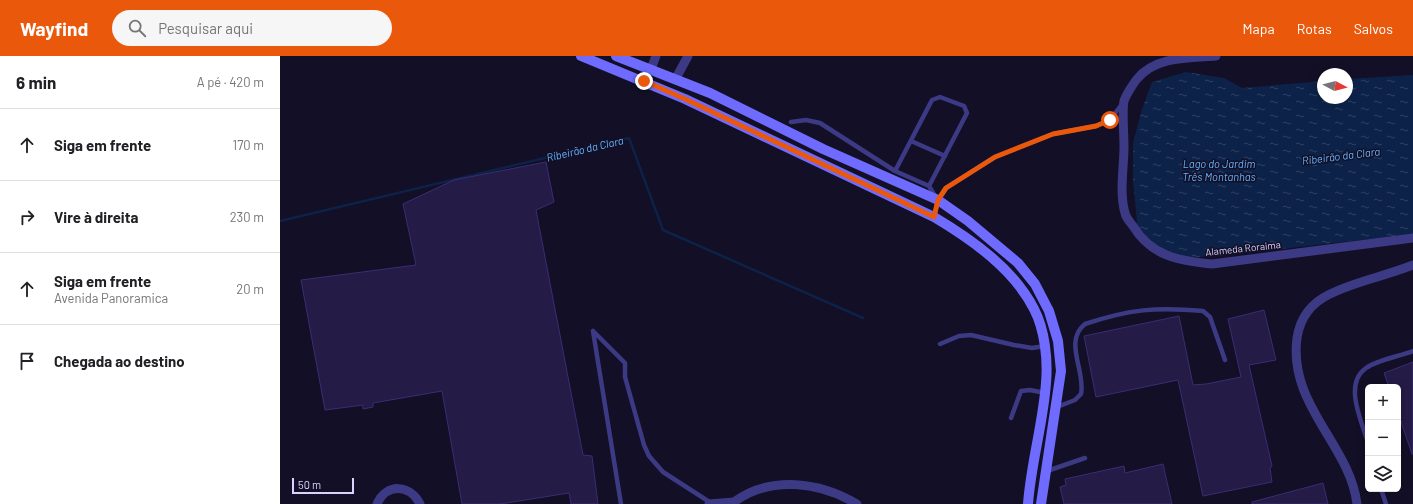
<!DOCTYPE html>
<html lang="pt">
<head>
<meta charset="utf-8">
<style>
	:root { --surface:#fff; --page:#f6f6f6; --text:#202124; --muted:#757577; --line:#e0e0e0; --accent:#ea580c }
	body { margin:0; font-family:Barlow,sans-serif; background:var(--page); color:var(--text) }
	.controls { position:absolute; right:12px; bottom:12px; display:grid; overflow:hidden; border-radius:6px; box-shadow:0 2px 10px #0003 }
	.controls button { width:36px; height:36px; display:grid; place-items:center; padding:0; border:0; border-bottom:1px solid var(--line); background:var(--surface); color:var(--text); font:20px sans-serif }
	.compass { position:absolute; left:1037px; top:12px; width:36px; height:36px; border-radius:50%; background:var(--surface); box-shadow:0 2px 10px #0003; rotate:97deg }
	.scale { position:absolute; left:12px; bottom:10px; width:62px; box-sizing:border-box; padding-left:4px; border:2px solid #d9d4ff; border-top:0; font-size:11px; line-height:14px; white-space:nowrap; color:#d9d4ff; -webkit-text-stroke:3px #130f26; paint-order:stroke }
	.stop { position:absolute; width:12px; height:12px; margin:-9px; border:3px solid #ea580c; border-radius:50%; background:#fff }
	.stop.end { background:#ea580c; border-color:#fff; box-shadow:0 1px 4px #0008 }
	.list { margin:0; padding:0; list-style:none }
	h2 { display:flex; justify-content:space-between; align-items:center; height:52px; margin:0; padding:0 16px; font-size:17px }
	h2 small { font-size:13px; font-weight:400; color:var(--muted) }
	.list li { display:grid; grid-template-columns:26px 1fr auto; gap:12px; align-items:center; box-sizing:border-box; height:72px; padding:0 16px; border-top:1px solid var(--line) }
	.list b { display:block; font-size:15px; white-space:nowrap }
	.list p { margin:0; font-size:13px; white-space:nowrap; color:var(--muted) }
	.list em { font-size:13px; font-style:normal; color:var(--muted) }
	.icon { flex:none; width:22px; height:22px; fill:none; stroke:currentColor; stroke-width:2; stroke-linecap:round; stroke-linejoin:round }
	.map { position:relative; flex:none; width:1133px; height:448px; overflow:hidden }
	header { display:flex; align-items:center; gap:24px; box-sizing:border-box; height:56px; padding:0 20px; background:var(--accent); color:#fff }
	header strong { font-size:19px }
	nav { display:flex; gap:22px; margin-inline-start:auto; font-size:14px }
	.search { width:280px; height:36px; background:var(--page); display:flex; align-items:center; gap:10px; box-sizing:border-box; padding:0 14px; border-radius:22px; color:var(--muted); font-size:15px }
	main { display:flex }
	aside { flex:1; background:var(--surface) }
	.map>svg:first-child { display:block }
	.water { fill:url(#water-ripples) }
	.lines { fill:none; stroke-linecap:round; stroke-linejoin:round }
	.stream { stroke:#0c2248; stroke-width:2.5 }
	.building { fill:#241b47; stroke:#3b2d73 }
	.service { stroke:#3d3a85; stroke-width:4.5 }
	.minor { stroke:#3d3a85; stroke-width:9 }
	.secondary { stroke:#6f6bff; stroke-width:10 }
	.route { stroke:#ea580c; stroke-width:5 }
	.labels { text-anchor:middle; stroke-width:3; stroke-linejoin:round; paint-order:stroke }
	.street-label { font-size:10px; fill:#d9d4ff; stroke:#130f26 }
	.water-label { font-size:11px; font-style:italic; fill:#62b6ff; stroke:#130f26 }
</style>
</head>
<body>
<header>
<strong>Wayfind</strong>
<div class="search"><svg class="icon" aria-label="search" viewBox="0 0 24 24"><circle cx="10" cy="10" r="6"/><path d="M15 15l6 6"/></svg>Pesquisar aqui</div>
<nav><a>Mapa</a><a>Rotas</a><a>Salvos</a></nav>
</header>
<main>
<aside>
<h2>6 min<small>A pé · 420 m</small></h2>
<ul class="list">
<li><svg class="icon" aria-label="ahead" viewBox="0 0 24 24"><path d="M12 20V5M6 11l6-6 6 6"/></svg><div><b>Siga em frente</b></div><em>170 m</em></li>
<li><svg class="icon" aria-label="right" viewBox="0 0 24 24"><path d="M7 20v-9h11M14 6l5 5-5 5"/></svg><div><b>Vire à direita</b></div><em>230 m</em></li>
<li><svg class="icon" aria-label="ahead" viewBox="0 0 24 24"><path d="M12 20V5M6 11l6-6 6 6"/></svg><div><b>Siga em frente</b><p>Avenida Panoramica</p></div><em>20 m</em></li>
<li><svg class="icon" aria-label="arrive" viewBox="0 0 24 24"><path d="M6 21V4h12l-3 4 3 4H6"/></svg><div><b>Chegada ao destino</b></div></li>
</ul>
</aside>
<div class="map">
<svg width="1133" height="448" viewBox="0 0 1133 448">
	<defs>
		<pattern id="water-ripples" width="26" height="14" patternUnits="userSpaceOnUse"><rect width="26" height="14" fill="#0c2248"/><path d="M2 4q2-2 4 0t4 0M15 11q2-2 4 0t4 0" fill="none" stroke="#2f4163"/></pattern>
	</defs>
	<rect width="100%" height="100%" fill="#130f26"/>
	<path class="water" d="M906,16L944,22L962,32L1043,25V42H1067V23L1133,19V178L939,200L903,202L875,193L858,176L853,125V87L862,53L872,26Z"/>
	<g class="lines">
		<path class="stream" d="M0,165L349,82L383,174L583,262"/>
	</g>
	<path class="building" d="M266,106L274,146L256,154L303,399L312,400L318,448H291L289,437L220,448H182L162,335L93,347V351L83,353V349L45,354L21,224L136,209L123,148L174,124Z
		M984,254L996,304L969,309L992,410L990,412L992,426L923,440L898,324L816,341L804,280L899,260L913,329L926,328L961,321L948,263Z
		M1133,306V398H1132L1118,357V331H1109L1104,317Z
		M883,408L892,448H784L780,431L786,429L785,423L844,410L845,417Z
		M1043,427L1048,448H972V446Z"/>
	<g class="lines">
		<path class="service" d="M511,66L526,64L540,67L615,115L649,130L655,140
			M631,85L665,100
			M615,115L652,44L660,41L684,50L687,57L649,130
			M654,161L658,144L666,132L715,101L773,78L816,70L830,64L842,48
			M313,275L345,307V321L364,389L369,400L383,416L431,447
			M313,275L341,448
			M660,288L679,280L691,279L734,289L752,292L765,290
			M777,351L795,344L801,338C806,316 783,285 805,268C850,253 876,251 923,255L930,261L945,304
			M731,362L741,335L750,334L765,337
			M1088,387C1082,366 1063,328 1086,312C1097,304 1120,300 1133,295
			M767,415L805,402
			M1101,433L1106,448"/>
		<path class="minor" d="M936,0C909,2 876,0 857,23C853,28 846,39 844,45C842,54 844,79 844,90C844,112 839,136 845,157C846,162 850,166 853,170C871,200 899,205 932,208L1133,182
			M371,13L376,0
			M396,22L408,0
			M454,446C491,419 540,426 577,448
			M97,448C106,427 130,428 140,448
			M429,448L454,446
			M1077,448C1070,389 1008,349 1017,282C1020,262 1031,247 1050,238C1076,225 1106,220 1133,209"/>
		<path class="secondary" d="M301,0L405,43L654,161C691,183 734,213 754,253C765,274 768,304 766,327C763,368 751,407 748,448
			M336,0L430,37L543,93L658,144L688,165L738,207L755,228L769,255L778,285L781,315L761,448"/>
	</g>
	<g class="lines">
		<path class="route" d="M364,25L405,43L654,161L658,144L666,132L715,101L773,78L816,70L830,64"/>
	</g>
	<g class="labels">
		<g class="street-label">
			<text transform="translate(963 192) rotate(-6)" y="4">Alameda Roraima</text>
		</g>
		<g class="water-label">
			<text transform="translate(305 93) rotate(-13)" y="4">Ribeirão da Clara</text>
			<text transform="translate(1061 100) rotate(-7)" y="4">Ribeirão da Clara</text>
			<text x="939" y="112">Lago do Jardim<tspan x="939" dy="13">Três Montanhas</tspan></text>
		</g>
	</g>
</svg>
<div class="controls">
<button>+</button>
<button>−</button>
<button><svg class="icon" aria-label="layers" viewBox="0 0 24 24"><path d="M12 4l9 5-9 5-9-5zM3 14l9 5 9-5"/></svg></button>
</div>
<svg class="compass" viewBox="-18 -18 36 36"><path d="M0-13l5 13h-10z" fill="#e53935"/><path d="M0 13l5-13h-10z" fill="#757577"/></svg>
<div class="scale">50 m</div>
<div class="stop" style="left:830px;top:64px"></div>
<div class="stop end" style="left:364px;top:25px"></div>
</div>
</main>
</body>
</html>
